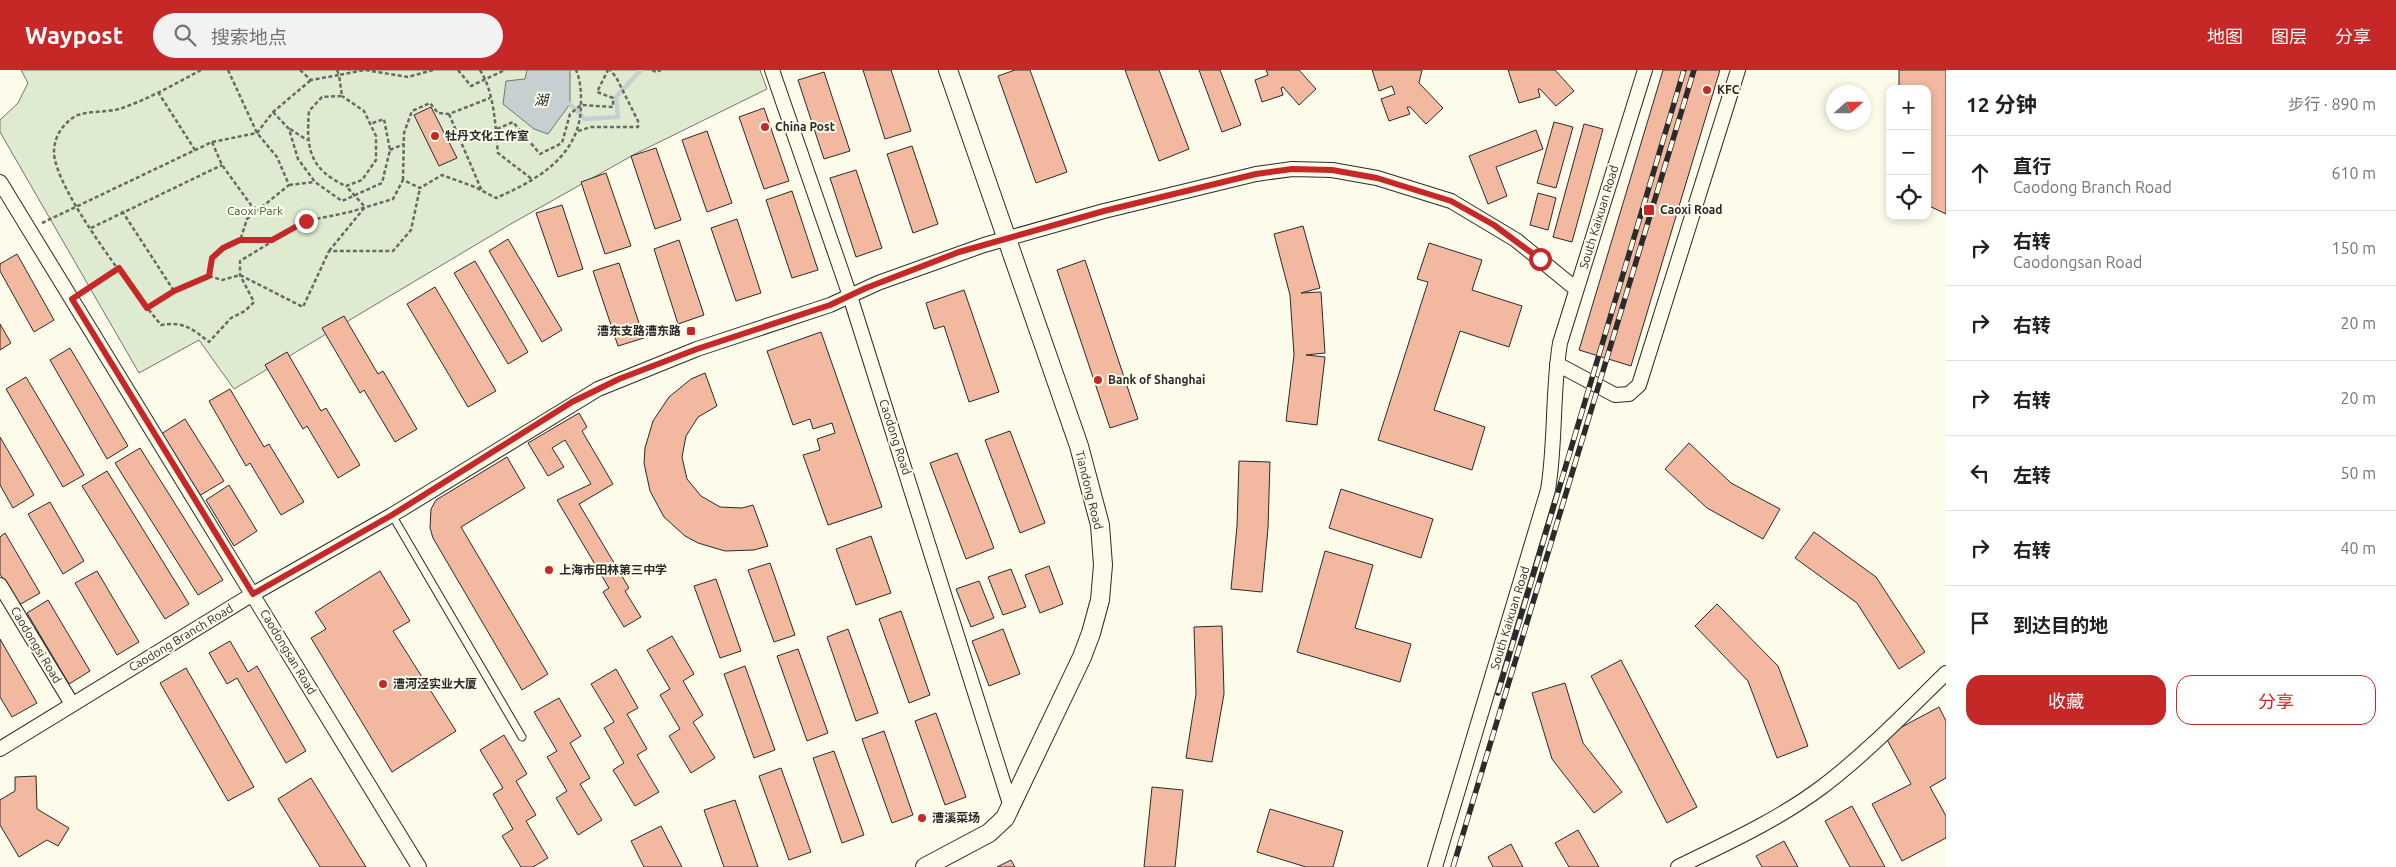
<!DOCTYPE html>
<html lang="zh">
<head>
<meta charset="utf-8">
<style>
	:root { --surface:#fff; --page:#f2f2f2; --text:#202124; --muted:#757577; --line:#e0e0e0; --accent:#c62828 }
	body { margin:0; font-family:Ubuntu,"Noto Sans SC",sans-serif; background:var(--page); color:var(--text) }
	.controls { position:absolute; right:15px; top:15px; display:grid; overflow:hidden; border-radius:10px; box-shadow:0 2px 8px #0003 }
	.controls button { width:45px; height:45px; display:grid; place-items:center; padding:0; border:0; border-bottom:1px solid var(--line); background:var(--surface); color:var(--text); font:25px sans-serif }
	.compass { position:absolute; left:1826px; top:15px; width:45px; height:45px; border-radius:50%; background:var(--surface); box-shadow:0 2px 8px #0003; rotate:69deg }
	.stop { position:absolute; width:15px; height:15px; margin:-11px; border:4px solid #c62828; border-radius:50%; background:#fff }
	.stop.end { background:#c62828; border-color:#fff; box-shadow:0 1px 5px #0008 }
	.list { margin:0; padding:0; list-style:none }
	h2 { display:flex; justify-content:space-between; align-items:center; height:65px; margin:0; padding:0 20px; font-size:21px }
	h2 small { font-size:16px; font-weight:400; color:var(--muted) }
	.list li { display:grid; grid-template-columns:32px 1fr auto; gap:15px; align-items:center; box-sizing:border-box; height:75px; padding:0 20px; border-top:1px solid var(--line) }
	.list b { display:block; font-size:19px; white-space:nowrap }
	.list p { margin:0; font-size:16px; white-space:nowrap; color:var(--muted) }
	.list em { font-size:16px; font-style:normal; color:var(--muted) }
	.actions { display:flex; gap:10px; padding:15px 20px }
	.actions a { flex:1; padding:11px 0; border:1px solid var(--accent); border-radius:15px; text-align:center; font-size:18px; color:var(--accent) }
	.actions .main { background:var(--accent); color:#fff }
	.icon { flex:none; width:28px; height:28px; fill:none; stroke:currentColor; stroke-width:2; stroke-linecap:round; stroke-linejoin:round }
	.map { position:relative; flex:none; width:1946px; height:797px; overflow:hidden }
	header { display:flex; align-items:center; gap:30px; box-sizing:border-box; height:70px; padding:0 25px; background:var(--accent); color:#fff }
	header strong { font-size:24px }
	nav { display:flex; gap:28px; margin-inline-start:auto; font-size:18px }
	.search { width:350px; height:45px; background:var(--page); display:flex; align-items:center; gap:12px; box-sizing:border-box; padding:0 18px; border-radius:28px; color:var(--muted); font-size:19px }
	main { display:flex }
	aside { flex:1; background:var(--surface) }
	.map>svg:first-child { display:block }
	.green { fill:#deebd1; stroke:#74746e }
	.water { fill:#c7d0d0; stroke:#74746e }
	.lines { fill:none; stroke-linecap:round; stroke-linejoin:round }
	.stream { stroke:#c7d0d0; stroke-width:4.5 }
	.building { fill:#f2b8a0; stroke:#2b2b2b }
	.service-casing { stroke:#2b2b2b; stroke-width:9 }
	.minor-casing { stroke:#2b2b2b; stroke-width:16 }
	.tertiary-casing { stroke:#2b2b2b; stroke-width:20 }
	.path { stroke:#6a6964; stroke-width:2.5; stroke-dasharray:4 2.5; stroke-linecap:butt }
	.service { stroke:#fdfbea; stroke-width:7 }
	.minor { stroke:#fdfbea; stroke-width:14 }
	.tertiary { stroke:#fdfbea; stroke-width:18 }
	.rail-casing { stroke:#2b2b2b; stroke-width:5.5 }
	.rail { stroke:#fdfbea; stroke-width:4; stroke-dasharray:11; stroke-linecap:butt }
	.route { stroke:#c62828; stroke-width:6 }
	.poi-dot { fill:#c62828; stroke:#fdfbea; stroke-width:2 }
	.labels { text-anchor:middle; stroke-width:4; stroke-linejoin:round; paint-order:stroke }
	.poi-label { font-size:12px; font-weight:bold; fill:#2b2b2b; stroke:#fdfbea; text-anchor:start }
	.park-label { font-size:12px; fill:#34623c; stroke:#fdfbea }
	.street-label { font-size:12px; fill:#2b2b2b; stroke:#fdfbea }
	.water-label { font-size:14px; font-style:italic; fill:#2b2b2b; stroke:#fdfbea }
</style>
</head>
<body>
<header>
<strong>Waypost</strong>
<div class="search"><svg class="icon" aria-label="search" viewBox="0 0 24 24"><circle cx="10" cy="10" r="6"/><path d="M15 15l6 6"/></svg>搜索地点</div>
<nav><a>地图</a><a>图层</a><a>分享</a></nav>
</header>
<main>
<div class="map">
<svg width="1946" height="797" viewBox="0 0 1946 797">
	<rect width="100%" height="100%" fill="#fdfbea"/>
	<path class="green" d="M21,0H760L767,19L635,84L509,155L234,319L199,270L139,303L0,62V50L18,33L28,13Z"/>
	<path class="water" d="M527,0H570V34L548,64L534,59L503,34L506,11L525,9Z"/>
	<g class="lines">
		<path class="stream" d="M570,34L585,49L618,47L616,27L641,0"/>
	</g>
	<path class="building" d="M863,0H891L911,61L885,69Z
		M1015,0H1030L1067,102L1036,113L998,6Z
		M1125,0H1159L1189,79L1159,91Z
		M1199,0H1220L1241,55L1222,62Z
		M1266,0H1299L1316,19L1299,35L1283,17L1281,18L1283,25L1262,32L1255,10L1268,5Z
		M1372,0H1422L1419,13L1443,38L1426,54L1410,37H1407L1410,44L1389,51L1381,29L1395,24L1392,16L1379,21Z
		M1508,0H1555L1574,21L1556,36L1540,19H1538L1540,27L1519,33Z
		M1663,0H1720L1631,296L1579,280Z
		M1899,0H1946V144L1927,135V19H1899Z
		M824,2L850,81L824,89L798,10Z
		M431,37L457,88L439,96L414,45Z
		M764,38L789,111L764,119L739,47Z
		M1554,52L1573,57L1556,118L1537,113Z
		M1584,54L1603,59L1572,172L1553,167Z
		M1536,60L1543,79L1496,97L1507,126L1488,134L1469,86Z
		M707,61L732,133L707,142L682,70Z
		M912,76L938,154L913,163L887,84Z
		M656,78L681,150L655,159L631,86Z
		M856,100L882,178L856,187L830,108Z
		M606,103L631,176L605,184L581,112Z
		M792,121L818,200L792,208L766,130Z
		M1538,123L1556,128L1548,160L1530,155Z
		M562,135L583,199L558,207L536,143Z
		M737,149L761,223L736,231L711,158Z
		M1303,156L1320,218L1301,223L1321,222L1325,283L1306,285L1325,287L1317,355L1286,351L1294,285L1290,225L1274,164Z
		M508,169L562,260L542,272L489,181Z
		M679,170L704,245L678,254L654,179Z
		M1429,173L1482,190L1472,220L1522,236L1509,277L1460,261L1434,340L1485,357L1472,400L1378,370L1428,212L1417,209Z
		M17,184L54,250L34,262L0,201V194Z
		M1085,190L1138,349L1110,358L1057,200Z
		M475,191L528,282L508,294L454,203Z
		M619,193L644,268L618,276L593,201Z
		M435,217L496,321L468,337L407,234Z
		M964,220L999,322L969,332L944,256L934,259L926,233Z
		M344,246L378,304L383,301L417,359L395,372L364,320L360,323L322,258Z
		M0,254L11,273L0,280Z
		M821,262L882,437L828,455L803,385L820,380L817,369L835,363L832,353L813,359L810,349L793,355L767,281Z
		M70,278L128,376L107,389L50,290Z
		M287,282L321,341L326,338L360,395L338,408L307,356L303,359L265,295Z
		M705,303L717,336L698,347L686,366L682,387L687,409L701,426L720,437L742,438L753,435L768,476L754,480L725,481L698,473L685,466L664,447L650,421L644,393L645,378L653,351L669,327L691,309Z
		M26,307L84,405L63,417L6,319Z
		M230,319L264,377L269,374L304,432L281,445L250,393L246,396L209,331Z
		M579,343L587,357L582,361L613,414L579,434L629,518L625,521L641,547L624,557L603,522L609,518L557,430L591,414L565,370L552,378L564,397L548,406L528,373Z
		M185,349L224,411L199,426L161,364Z
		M1010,361L1045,453L1020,463L985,370Z
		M0,367L34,425L13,438L0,415Z
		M1689,373L1731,413L1780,439L1763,469L1707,438L1665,399Z
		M140,378L223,510L198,525L115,393Z
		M957,383L994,478L966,489L930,393Z
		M507,387L525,418L461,457L548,604L522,620L433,468L430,458L431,439L436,430Z
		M1239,391L1270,392L1268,458L1262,522L1231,519L1237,456Z
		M107,401L189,534L165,549L82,416Z
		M229,415L257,461L234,476L206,430Z
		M1341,419L1433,449L1421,488L1329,458Z
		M50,432L84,491L63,504L28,444Z
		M1814,462L1876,507L1925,582L1899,599L1857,533L1795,488Z
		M5,463L40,523L19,535L0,504V467Z
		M871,466L891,523L856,535L836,479Z
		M1325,481L1373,495L1355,558L1411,574L1400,612L1297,582Z
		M770,493L795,565L774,572L748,500Z
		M1049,496L1063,534L1040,543L1025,505Z
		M1011,499L1026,537L1003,545L988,507Z
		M97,501L139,572L117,585L75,513Z
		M380,501L410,551L393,561L456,661L392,702L311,568L326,559L315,542Z
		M716,509L741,581L720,588L694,516Z
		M979,511L994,548L971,557L956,519Z
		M48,530L90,601L69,614L27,543Z
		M1717,534L1778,596L1808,676L1777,688L1748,611L1695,556Z
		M901,541L930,625L909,633L879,549Z
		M1222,556L1224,624L1212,692L1186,688L1196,624L1194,557Z
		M848,559L878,643L856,651L827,567Z
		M1003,559L1020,604L989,616L972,571Z
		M672,566L694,604L683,611L703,645L693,652L715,688L691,703L669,666L680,659L660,625L670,619L647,580Z
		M0,569L37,633L12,647L0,627Z
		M230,571L248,602L257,596L306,681L286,693L237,608L227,614L209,583Z
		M798,579L828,663L807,671L777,586Z
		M1621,590L1697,737L1667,753L1591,606Z
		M745,596L775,680L754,688L724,604Z
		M186,598L254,717L228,731L160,613Z
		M616,599L638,638L627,644L647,679L637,685L659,722L635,736L613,700L624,693L604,658L614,652L591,614Z
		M1565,613L1583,673L1622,722L1594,743L1552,689L1532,623Z
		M559,628L581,666L570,673L590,708L580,714L602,750L578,765L556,728L567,721L547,687L557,681L534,642Z
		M1939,637L1946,651V708L1930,717L1946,746V768L1902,791L1872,734L1911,714L1885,666Z
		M936,643L966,727L945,735L915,651Z
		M884,661L913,745L892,753L862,669Z
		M504,665L527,704L516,711L536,745L526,751L548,788L533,797H521L502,766L513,759L493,724L503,718L480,680Z
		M834,681L864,765L842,773L813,688Z
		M781,698L811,782L789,790L759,706Z
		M36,706L37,739L69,758L58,776L47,770L19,787L0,755V730L15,721V707Z
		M311,708L366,797H320L278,729Z
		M1152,717L1183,720L1175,797H1144Z
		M735,730L758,797H724L704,740Z
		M1852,736L1885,797H1850L1825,751Z
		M1270,739L1343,761L1333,797H1306L1257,782Z
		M661,756L682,797H644L631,771Z
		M1578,760L1599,797H1569L1555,773Z
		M1784,771L1798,797H1762L1756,786Z
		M1511,774L1523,797H1493L1488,787Z
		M1011,790L1015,797H997Z"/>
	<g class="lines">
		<g class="service-casing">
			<path id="service" d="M392,445L522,667"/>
		</g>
		<g class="minor-casing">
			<path id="minor" d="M772,0L850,226L1011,737
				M0,112L419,797
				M1557,294L1615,325L1629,324L1639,315L1738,0
				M0,515L72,634
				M0,679L253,524L392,445L598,319L697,279L830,235L878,213L984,175L1104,141L1256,104L1292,99L1332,100L1377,108L1451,131L1516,170L1576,219
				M1435,797L1548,420C1556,371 1552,322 1560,273L1645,0
				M1678,797C1727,773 1778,750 1822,717C1867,683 1906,642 1946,603"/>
		</g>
		<g class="tertiary-casing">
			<path id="tertiary" d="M925,797L989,763L1005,748L1082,587L1091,563L1100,530L1103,495L1100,455L1079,376L948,0"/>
		</g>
		<path class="path" d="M201,0C175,14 147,30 119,39C105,43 86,40 74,47C62,55 54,67 54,82C54,119 135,223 161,255C183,251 193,259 209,272L231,248L245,241L254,232L240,205V191L306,151L350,142L393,129L403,110L420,118L442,105L475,117L496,128C537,110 581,86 581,34C581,22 581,12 576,0
			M228,0L257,63L277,87L289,115L247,149L240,171
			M300,0L311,10L339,5L342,26L322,27L309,41C306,78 309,99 346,116L362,110L376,90V66L364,41L342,26
			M337,0L339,5L365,0L408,7L433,0
			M458,0L471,16L505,0
			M480,0C495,24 495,55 498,83L533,110
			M652,0L656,2L661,0
			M158,22L195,80
			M273,42L289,59L298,89L315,112L342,131L382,113L390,80L384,49L370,54
			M449,44L482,121
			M290,59L307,70
			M497,59L513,52L540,84L562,73L570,44L581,35L613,37V28L597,22L608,0
			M578,61L591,57H638V51L616,7L610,0
			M212,72L222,95L256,142
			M390,80L404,74
			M403,110L404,63L412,41L430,33L438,43L449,44L490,28
			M289,115L314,112
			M122,141L174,221
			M42,153L212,72L257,63L273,42L311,10
			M91,158L222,95
			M329,181L365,137L346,116
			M209,206L222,210L240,205L303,237L329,181H393L411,160L420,118
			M83,222L119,198
			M147,238L174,221L209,206C210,201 210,192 213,187C227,169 251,169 271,170"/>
		<use href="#service" class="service"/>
		<use href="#minor" class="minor"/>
		<use href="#tertiary" class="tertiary"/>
		<g class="rail-casing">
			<path id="rail" d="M1498,623L1684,0
				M1453,797L1694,0"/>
		</g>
		<use href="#rail" class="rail"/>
	</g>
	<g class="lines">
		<path class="route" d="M306,151L272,170H240L223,178L212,188L209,206L174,221L147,238L119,198L72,229L253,524L392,445L572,332L619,309L697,279L830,235L866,218L959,182L1104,141L1256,104L1292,99L1332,100L1377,108L1451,131L1494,155L1540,189"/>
	</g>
	<g class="poi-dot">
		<circle cx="1707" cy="20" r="5"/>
		<circle cx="765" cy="57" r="5"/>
		<circle cx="435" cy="66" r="5"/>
		<rect x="1643" y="134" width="12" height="12" rx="2.5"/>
		<rect x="686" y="256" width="10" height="10" rx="2.5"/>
		<circle cx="1098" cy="310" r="5"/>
		<circle cx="549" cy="500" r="5"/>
		<circle cx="383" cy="614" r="5"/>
		<circle cx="922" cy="748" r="5"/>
	</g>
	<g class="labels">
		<g class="poi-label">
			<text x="1717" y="24">KFC</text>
			<text x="775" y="61">China Post</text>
			<text x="445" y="70">牡丹文化工作室</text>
			<text x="1660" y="144">Caoxi Road</text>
			<text x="681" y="265" text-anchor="end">漕东支路漕东路</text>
			<text x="1108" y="314">Bank of Shanghai</text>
			<text x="559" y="504">上海市田林第三中学</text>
			<text x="393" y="618">漕河泾实业大厦</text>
			<text x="932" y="752">漕溪菜场</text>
		</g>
		<g class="park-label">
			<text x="255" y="145">Caoxi Park</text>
		</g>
		<g class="street-label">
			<text transform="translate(1599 147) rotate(-73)" y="4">South Kaixuan Road</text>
			<text transform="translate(895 367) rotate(72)" y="4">Caodong Road</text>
			<text transform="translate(1089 420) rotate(76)" y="4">Tiandong Road</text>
			<text transform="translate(1510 548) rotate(-73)" y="4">South Kaixuan Road</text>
			<text transform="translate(181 568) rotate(-31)" y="4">Caodong Branch Road</text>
			<text transform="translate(36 575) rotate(59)" y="4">Caodongsi Road</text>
			<text transform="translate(288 582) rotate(59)" y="4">Caodongsan Road</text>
		</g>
		<g class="water-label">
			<text x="541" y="35">湖</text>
		</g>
	</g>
</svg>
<div class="controls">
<button>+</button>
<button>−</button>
<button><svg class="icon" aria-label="locate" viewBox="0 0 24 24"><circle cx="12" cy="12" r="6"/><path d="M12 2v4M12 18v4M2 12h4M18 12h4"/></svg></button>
</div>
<svg class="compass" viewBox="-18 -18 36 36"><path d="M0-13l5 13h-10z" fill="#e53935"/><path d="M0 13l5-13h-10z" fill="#757577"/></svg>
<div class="stop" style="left:1540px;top:189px"></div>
<div class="stop end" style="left:306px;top:151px"></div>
</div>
<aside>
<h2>12 分钟<small>步行 · 890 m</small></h2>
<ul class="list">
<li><svg class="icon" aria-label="ahead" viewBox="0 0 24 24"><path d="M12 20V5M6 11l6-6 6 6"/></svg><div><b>直行</b><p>Caodong Branch Road</p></div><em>610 m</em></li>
<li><svg class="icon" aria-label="right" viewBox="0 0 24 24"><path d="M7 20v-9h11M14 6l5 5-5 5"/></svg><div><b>右转</b><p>Caodongsan Road</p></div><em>150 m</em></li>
<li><svg class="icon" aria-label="right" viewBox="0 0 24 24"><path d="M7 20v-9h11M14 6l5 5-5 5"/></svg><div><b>右转</b></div><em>20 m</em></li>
<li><svg class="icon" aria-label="right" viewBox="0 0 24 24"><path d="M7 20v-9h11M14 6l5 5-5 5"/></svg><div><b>右转</b></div><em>20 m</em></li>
<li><svg class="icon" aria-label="left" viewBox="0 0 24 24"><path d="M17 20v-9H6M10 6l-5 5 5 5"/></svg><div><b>左转</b></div><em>50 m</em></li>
<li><svg class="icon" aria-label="right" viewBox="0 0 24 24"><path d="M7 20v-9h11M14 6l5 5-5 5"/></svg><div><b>右转</b></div><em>40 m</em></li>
<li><svg class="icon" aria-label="arrive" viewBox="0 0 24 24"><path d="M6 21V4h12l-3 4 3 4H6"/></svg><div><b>到达目的地</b></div></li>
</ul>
<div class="actions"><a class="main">收藏</a><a>分享</a></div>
</aside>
</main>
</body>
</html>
